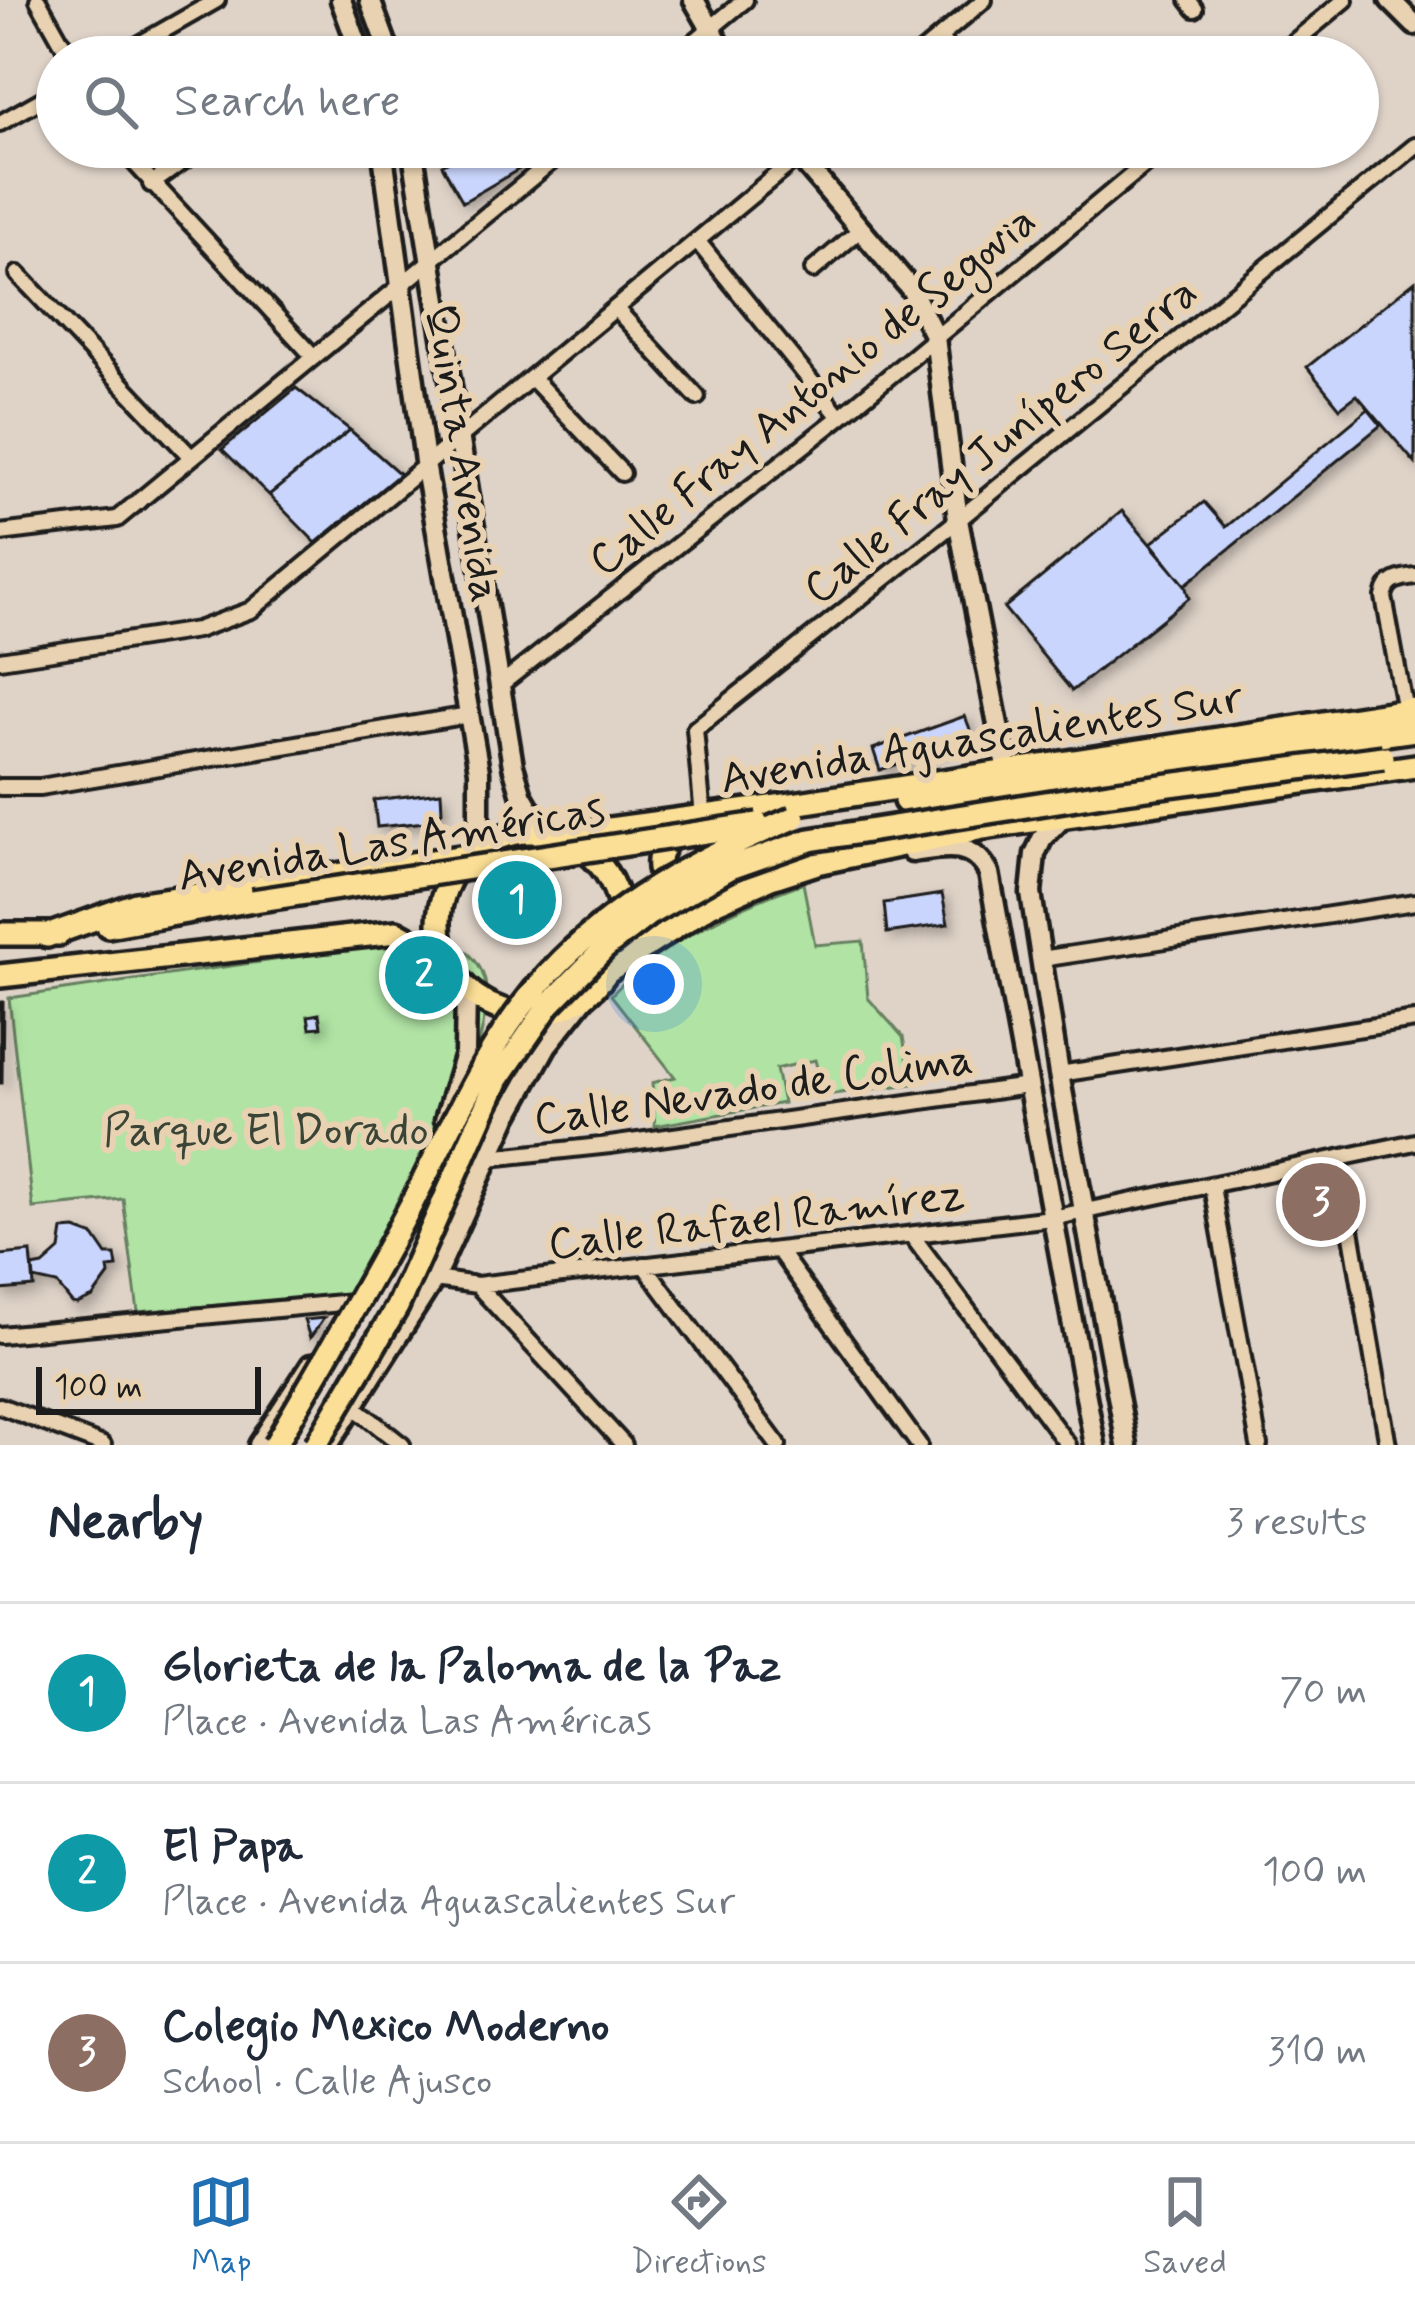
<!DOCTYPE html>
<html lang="en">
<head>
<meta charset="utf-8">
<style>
	:root { --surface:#fff; --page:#f2f2f3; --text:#1f2937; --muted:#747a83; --line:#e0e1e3; --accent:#1f6fb2 }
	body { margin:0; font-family:Mynerve,sans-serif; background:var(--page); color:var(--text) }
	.scale { position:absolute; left:36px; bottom:30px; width:225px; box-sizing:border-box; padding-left:12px; border:6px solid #1c1c1c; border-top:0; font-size:33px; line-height:42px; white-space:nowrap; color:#1c1c1c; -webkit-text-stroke:9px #e8d2b1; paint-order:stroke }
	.you { position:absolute; left:654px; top:984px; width:42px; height:42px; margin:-30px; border:9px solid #fff; border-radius:50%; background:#1a73e8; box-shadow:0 0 0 18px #1a73e833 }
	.badge { display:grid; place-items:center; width:78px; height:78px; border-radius:50%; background:var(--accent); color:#fff; font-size:39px; font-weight:700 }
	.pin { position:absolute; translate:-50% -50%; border:6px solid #fff; box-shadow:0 3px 12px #0006 }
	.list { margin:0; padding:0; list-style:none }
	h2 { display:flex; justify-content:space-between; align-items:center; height:156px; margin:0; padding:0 48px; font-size:51px }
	h2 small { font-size:39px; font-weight:400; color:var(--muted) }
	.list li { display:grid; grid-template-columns:78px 1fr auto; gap:36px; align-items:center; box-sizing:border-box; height:180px; padding:0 48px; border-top:3px solid var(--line) }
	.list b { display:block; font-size:45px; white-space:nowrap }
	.list p { margin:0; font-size:39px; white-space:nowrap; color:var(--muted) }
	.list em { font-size:39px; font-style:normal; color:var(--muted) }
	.icon { flex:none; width:66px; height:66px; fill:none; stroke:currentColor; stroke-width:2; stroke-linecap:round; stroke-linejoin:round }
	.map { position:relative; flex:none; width:1415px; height:1445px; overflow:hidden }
	.search { position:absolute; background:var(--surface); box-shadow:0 3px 9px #0004; left:36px; right:36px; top:36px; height:132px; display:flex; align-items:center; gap:30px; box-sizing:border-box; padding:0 42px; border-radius:66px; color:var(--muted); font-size:45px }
	.sheet { height:696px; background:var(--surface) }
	nav { display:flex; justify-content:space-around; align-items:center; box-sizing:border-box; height:168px; border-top:3px solid var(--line); background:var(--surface); font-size:33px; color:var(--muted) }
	nav a { display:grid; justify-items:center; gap:6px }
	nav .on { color:var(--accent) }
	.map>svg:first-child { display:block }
	.green { fill:#b0e3a4; stroke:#668060; stroke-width:3 }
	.water { fill:#88cee9; stroke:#5d8797; stroke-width:3 }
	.building { fill:#cad5fd; stroke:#1c1c1c; stroke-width:3; filter:url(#shadow) }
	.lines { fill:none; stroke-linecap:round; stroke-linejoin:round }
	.street-casing { stroke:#1c1c1c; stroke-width:22 }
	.secondary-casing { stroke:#1c1c1c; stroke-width:27 }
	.primary-casing { stroke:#1c1c1c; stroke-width:30 }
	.street { stroke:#e8d2b1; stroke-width:14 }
	.secondary { stroke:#e8d2b1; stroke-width:18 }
	.primary { stroke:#fbdf96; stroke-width:21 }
	.primary-bridge-casing { stroke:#1c1c1c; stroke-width:30; stroke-linecap:butt }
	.primary-bridge { stroke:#fbdf96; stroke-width:21 }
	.labels { text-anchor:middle; stroke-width:12; stroke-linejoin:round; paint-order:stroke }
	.street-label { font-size:45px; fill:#1c1c1c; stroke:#e8d2b1 }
	.park-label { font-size:45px; fill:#3a4437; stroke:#e8d2b1 }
</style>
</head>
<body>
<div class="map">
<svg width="1415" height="1445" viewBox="0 0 1415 1445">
	<defs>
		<filter id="shadow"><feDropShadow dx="5.5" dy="5.5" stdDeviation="6" flood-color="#0004"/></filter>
	</defs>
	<rect width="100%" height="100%" fill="#dfd3c8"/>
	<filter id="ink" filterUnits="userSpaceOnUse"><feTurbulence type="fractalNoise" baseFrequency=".00833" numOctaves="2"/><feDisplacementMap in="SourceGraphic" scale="24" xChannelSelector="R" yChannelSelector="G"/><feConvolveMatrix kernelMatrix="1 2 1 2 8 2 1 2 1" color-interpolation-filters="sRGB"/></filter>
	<g filter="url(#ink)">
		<path class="green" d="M538,861C552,872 561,885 558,903C549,968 443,936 486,869Z
			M803,883L815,945L863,941L868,998L903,1037L912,1084L824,1095L815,1060L776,1069L783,1103L655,1126L652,1083L675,1077L611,995C663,942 734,908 803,883Z
			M440,936C462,944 485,963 486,989C490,1076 398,1215 356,1293L138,1312L123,1199L33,1208L9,998Z"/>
		<path class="water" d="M397 981a16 16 0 1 1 32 0a16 16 0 1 1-32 0Z"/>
		<path class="building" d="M473,147H525L533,161L463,202L442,165Z
			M1415,281V463L1357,395L1340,408L1307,367Z
			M296,388L350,430L269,495L222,449Z
			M1368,409L1381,425L1185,585L1151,543L1204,502L1226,527Z
			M350,430L400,474L316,543L269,495Z
			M1122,511L1185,585L1189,598L1072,691L1004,608Z
			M965,716L973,737L880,770L873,749Z
			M441,792L442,811L435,821L377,827L374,800Z
			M942,894L948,924L887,933L884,903Z
			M0,1002H3L2,1083H0Z
			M319,1014L321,1027L310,1028L308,1016Z
			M75,1229L94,1236L107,1255H115L117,1267L108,1268L109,1275L93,1297L77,1304L72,1303L57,1284L34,1279L33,1267L43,1265L60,1250L63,1230Z
			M31,1252L34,1287L0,1290V1255Z
			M324,1318L310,1338L304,1320Z"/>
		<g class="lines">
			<g class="street-casing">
				<path id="street" d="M38,0L70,57
					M1188,0L1195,9
					M939,38L956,57
					M117,57L217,0
					M676,57L745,0
					M916,57L984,0
					M1276,57L1345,0
					M0,123L57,91
					M120,147L314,357
					M151,184L203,147
					M698,242L840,417
					M813,270L861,229
					M18,274L191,457
					M616,309L697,397
					M533,379L622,473
					M0,533L117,519L569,147
					M0,660L197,630L251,610L810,147
					M500,685L840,417L1166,147
					M1405,711L1384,597C1387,580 1399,578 1415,576
					M0,787H40L469,715
					M703,817L695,729L958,520L1415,146
					M1041,959L1415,902
					M1059,1074L1415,1020
					M489,1158L610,1145L1028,1086
					M1339,1160L1388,1445
					M1212,1187L1259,1445
					M913,1237L1068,1445
					M779,1251L919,1445
					M644,1265L778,1445
					M434,1279L477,1285L1052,1218L1415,1142
					M477,1285L624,1445
					M0,1335L352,1302
					M0,1406L103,1445
					M353,1406L402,1445"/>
			</g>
			<g class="secondary-casing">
				<path id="secondary" d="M341,0L362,57
					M370,0L391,57
					M694,0L727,57
					M1390,0L1415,25
					M382,147L426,469L479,771V847
					M412,147L513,766L522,796L544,833
					M791,147L911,289L935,337L958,520L1007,771
					M1063,817L1042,839L1035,854L1031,893L1059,1074L1127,1445
					M912,852C944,847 972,840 989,873L1095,1445
					M445,1120L465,1054L466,990
					M259,1445L311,1365
					M328,1445L434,1279L507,1117L547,1045L586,996"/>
			</g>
			<g class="primary-casing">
				<path id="primary" d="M905,801L1415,730
					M439 923a91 91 0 1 1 182 0a91 91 0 1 1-182 0Z
					M558,836L799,803L1415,709
					M676,895C652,875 654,852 676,832
					M108,926L248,901
					M0,934H59
					M47,936L136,904L467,856
					M608,971L710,905L771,878L817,863L983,828L1415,766
					M0,976L396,932L427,949L447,968"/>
			</g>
			<use href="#street" class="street"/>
			<use href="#secondary" class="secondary"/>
			<use href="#primary" class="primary"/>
			<g class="primary-bridge-casing">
				<path id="primary-bridge" d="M253,901L758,824
					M275,1445C321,1366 367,1288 410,1207C454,1122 493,1028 562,960C629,894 708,854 794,818
					M316,1445L397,1307L498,1079L549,1005L605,948L649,914L730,868L810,840L1109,793L1383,757"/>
			</g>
			<use href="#primary-bridge" class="primary-bridge"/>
		</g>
	</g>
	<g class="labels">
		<g class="street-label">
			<text transform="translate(811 389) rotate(-39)" y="16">Calle Fray Antonio de Segovia</text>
			<text transform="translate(999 439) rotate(-39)" y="16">Calle Fray Junípero Serra</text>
			<text transform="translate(465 453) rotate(81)" y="16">Quinta Avenida</text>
			<text transform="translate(981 736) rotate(-9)" y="16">Avenida Aguascalientes Sur</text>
			<text transform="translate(391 841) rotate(-9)" y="16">Avenida Las Américas</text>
			<text transform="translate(753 1087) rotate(-8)" y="16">Calle Nevado de Colima</text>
			<text transform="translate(756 1217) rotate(-7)" y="16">Calle Rafael Ramírez</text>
		</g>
		<g class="park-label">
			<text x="266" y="1144">Parque El Dorado</text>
		</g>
	</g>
</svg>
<div class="scale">100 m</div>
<div class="you"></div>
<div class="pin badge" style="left:517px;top:900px;background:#0f9aa8">1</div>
<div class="pin badge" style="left:424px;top:975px;background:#0f9aa8">2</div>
<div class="pin badge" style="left:1321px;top:1202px;background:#8d6e63">3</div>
<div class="search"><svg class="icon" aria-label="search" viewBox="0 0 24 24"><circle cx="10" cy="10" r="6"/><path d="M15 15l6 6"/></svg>Search here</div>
</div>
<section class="sheet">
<h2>Nearby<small>3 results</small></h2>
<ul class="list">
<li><span class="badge" style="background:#0f9aa8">1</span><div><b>Glorieta de la Paloma de la Paz</b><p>Place · Avenida Las Américas</p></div><em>70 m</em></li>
<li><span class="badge" style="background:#0f9aa8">2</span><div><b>El Papa</b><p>Place · Avenida Aguascalientes Sur</p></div><em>100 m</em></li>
<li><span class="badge" style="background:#8d6e63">3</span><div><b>Colegio Mexico Moderno</b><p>School · Calle Ajusco</p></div><em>310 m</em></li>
</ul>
</section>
<nav>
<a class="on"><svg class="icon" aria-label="map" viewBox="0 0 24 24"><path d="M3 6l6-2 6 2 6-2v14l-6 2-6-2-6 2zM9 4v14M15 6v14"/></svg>Map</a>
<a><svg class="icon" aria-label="directions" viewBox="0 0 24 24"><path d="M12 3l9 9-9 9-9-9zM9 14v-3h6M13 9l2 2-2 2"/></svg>Directions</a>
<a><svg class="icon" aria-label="saved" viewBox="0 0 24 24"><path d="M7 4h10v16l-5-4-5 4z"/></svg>Saved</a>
</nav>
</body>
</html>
